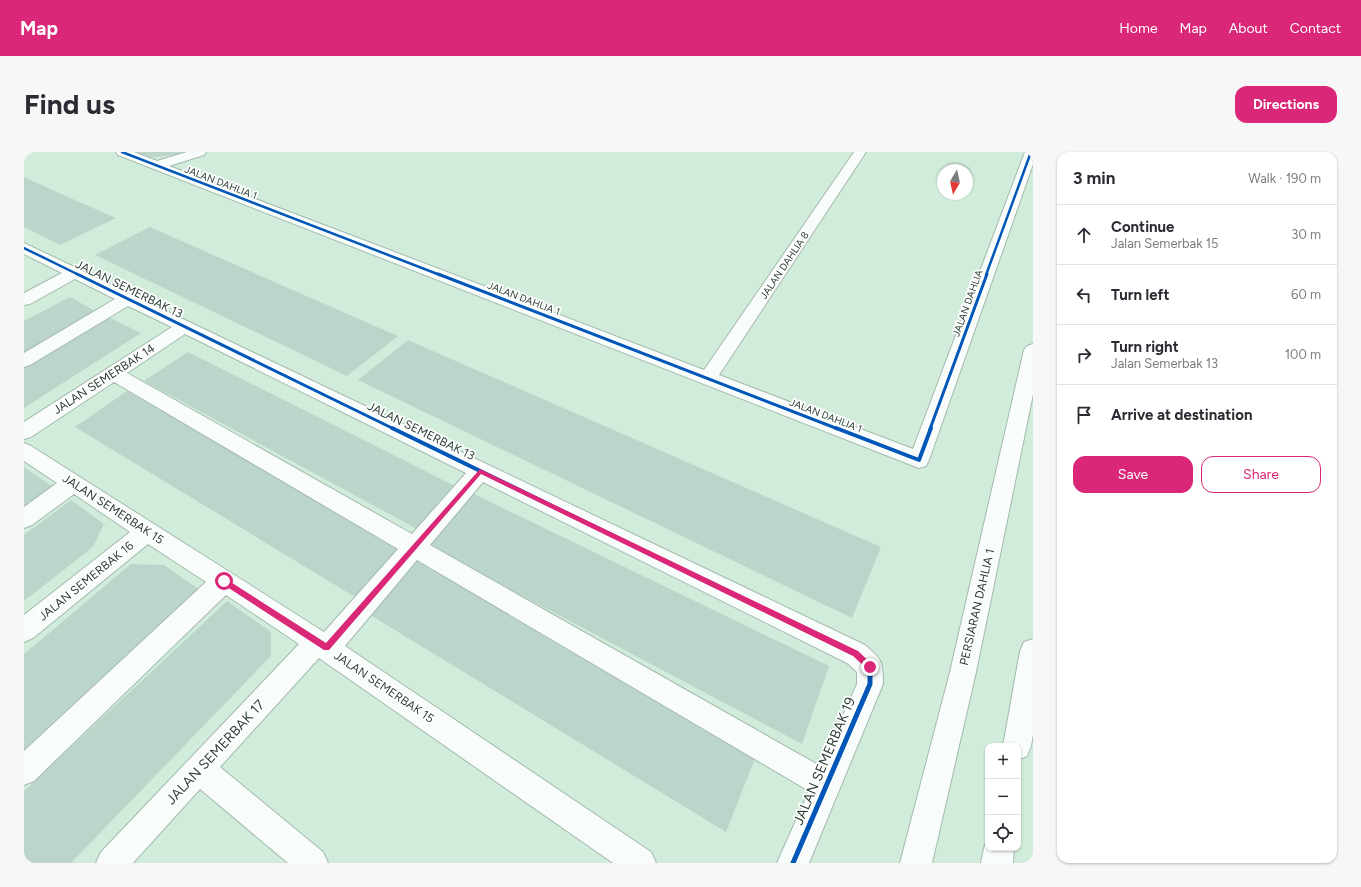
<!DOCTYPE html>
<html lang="en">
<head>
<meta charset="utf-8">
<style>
	:root { --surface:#fff; --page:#f7f7f7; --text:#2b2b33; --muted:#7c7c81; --line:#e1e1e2; --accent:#db2777 }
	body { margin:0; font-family:Figtree,sans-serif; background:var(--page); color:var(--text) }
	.controls { position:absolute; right:12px; bottom:12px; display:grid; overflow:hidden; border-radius:8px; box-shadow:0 1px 3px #0004 }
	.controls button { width:36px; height:36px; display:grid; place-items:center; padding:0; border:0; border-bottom:1px solid var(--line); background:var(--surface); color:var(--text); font:20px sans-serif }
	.compass { position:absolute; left:913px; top:12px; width:36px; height:36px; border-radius:50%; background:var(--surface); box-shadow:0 1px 3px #0004; rotate:189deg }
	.stop { position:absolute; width:12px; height:12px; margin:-9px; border:3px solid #db2777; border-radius:50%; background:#fff }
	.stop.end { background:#db2777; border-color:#fff; box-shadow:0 1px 4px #0008 }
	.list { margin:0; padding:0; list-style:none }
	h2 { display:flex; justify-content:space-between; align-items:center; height:52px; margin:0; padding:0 16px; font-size:17px }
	h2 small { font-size:13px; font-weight:400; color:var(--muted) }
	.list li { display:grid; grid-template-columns:26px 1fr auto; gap:12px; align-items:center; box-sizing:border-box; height:60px; padding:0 16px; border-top:1px solid var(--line) }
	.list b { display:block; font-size:15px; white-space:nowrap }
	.list p { margin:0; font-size:13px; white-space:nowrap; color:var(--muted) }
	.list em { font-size:13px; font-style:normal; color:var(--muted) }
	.actions { display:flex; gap:8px; padding:12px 16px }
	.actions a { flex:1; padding:9px 0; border:1px solid var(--accent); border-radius:12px; text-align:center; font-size:14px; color:var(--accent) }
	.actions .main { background:var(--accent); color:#fff }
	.icon { flex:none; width:22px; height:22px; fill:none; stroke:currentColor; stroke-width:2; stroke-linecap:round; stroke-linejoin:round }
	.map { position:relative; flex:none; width:1009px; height:711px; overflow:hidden; border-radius:12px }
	header { display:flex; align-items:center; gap:24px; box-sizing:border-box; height:56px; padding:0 20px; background:var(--accent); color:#fff }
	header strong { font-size:19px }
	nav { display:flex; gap:22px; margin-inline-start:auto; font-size:14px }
	.intro { display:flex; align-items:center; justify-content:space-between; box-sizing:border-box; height:96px; padding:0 24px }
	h1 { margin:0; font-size:28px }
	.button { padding:10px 18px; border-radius:12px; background:var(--accent); color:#fff; font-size:14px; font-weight:700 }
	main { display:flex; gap:24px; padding:0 24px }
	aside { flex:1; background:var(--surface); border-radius:12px; box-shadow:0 1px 3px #0004 }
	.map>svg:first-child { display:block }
	.building { fill:#bcd5ca }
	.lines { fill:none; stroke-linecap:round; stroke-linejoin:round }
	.minor-casing { stroke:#a4baad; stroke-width:2 }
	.minor { fill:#f8fcfa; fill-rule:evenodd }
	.cycleway-far3-casing { stroke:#fff; stroke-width:4 }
	.cycleway-far2-casing { stroke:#fff; stroke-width:5 }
	.cycleway-far1-casing { stroke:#fff; stroke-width:6 }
	.cycleway-casing { stroke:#fff; stroke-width:8 }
	.cycleway-far3 { stroke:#0057b8; stroke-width:2.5 }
	.cycleway-far2 { stroke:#0057b8; stroke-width:3 }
	.cycleway-far1 { stroke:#0057b8; stroke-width:4 }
	.cycleway { stroke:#0057b8; stroke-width:5 }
	.route { fill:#db2777 }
	.labels { text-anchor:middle; stroke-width:3.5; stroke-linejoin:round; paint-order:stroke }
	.far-street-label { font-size:10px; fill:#2d4135; stroke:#fff }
	.street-label { font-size:12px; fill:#2d4135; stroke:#fff }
	.near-street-label { font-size:14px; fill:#2d4135; stroke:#fff }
</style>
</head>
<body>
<header>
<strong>Map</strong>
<nav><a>Home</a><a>Map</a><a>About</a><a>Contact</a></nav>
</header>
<div class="intro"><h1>Find us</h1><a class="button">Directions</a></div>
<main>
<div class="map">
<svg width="1009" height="711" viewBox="0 0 1009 711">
	<rect width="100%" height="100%" fill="#d1ecdb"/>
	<path class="building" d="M106,0H160L152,3L120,6Z
		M0,25L53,49L92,66L36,93L0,75Z
		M126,75L264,136L374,184L323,224L71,103Z
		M46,145L76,162L0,204V169Z
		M80,163L117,181L0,256V211Z
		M384,188L857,395L828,466L334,228Z
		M164,200L431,334L393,377L120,229Z
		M103,239L383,394L336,448L51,275Z
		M0,315L32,337L0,360Z
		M448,341L805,514L778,592L404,394Z
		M47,348L80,372L69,395L0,449V383Z
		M389,407L734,599L702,680L343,461Z
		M107,412L140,413L180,441L0,607V502Z
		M203,449L247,480V504L47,711H0V639Z"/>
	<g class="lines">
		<g class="minor-casing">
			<path id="minor" d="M92,0H110L133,9L163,0H182L180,3L145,14L680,218L830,0H842L695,223L889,297L1001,0H1009V12L905,308L902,314L895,316L94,3Z
				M0,91L841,493C858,508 859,509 859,532L785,711H753L785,639L393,408L321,494L627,700L632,711H589L295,506L196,615L299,700L304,711H264L176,637L109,711H72L77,700L275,492L202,443L10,629L0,633V599L182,430L124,392L9,486L0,490V463L106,380L50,342L8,373L0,376V355L33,331L0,309V291L7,294L300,480L374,397L90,230L7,285L0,287V270L148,175L104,154L6,213L0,215V201L91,147L51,127L6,152L0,153V141L38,121L0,102ZM161,182L442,321L388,382L103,221ZM459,330L823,511L833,520V532L796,614L406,393Z
				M1009,192V242L952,520L908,711H876L926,520L1000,198L1003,194Z
				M1009,487V582L1007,594L1003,604L994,608V594H979L996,499L1000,490Z
				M964,685V696H990L989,711H957L960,696Z"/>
		</g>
		<use href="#minor" class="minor"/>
		<g class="cycleway-far3-casing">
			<path id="cycleway-far3" d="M98,0L416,123
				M0,96L55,123
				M962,123L1007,0"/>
		</g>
		<g class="cycleway-far2-casing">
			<path id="cycleway-far2" d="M53,122L370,277
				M414,122L814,277
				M906,277L963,122"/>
		</g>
		<g class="cycleway-far1-casing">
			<path id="cycleway-far1" d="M368,276L766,470
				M812,276L895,308L907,276"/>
		</g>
		<g class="cycleway-casing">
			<path id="cycleway" d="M764,469L832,502L846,515V532L769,711"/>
		</g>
		<use href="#cycleway-far3" class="cycleway-far3"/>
		<use href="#cycleway-far2" class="cycleway-far2"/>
		<use href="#cycleway-far1" class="cycleway-far1"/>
		<use href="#cycleway" class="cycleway"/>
	</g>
	<path class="route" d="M456,317L834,499L849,513V518H844L829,504L457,322L305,498H300L197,431L196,429L197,427H202L302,491Z"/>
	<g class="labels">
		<g class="far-street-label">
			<text transform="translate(197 30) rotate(21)" y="4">JALAN DAHLIA 1</text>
			<text transform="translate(760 113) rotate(-56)" y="4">JALAN DAHLIA 8</text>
			<text transform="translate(500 146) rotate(21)" y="4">JALAN DAHLIA 1</text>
			<text transform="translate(943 151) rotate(-70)" y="4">JALAN DAHLIA</text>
			<text transform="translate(802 263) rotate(21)" y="4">JALAN DAHLIA 1</text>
		</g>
		<g class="street-label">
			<text transform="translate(105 137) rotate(26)" y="4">JALAN SEMERBAK 13</text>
			<text transform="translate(80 227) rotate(-33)" y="4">JALAN SEMERBAK 14</text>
			<text transform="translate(397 279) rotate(26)" y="4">JALAN SEMERBAK 13</text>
			<text transform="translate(89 357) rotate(33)" y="4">JALAN SEMERBAK 15</text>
			<text transform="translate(62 429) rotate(-39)" y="4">JALAN SEMERBAK 16</text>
			<text transform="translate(953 455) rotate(-77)" y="4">PERSIARAN DAHLIA 1</text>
			<text transform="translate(360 535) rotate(34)" y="4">JALAN SEMERBAK 15</text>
		</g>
		<g class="near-street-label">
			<text transform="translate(191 600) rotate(-47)" y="5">JALAN SEMERBAK 17</text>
			<text transform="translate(800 609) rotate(-67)" y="5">JALAN SEMERBAK 19</text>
		</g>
	</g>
</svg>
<div class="controls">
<button>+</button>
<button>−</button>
<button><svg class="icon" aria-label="locate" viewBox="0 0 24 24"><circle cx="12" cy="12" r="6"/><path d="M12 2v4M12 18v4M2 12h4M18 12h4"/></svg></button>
</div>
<svg class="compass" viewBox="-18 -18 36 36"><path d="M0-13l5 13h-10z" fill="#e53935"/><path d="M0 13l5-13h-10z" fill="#7c7c81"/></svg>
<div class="stop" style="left:200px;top:429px"></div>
<div class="stop end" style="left:846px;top:515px"></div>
</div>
<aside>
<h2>3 min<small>Walk · 190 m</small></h2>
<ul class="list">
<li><svg class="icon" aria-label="ahead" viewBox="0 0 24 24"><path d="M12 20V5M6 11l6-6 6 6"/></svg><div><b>Continue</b><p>Jalan Semerbak 15</p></div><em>30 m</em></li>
<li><svg class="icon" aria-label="left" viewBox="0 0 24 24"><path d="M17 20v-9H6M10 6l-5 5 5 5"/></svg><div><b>Turn left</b></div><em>60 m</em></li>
<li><svg class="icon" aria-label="right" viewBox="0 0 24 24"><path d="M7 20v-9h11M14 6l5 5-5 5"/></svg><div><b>Turn right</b><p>Jalan Semerbak 13</p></div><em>100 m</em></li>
<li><svg class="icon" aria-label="arrive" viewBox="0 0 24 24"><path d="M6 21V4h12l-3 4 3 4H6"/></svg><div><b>Arrive at destination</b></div></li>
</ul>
<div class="actions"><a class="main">Save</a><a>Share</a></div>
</aside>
</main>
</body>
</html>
